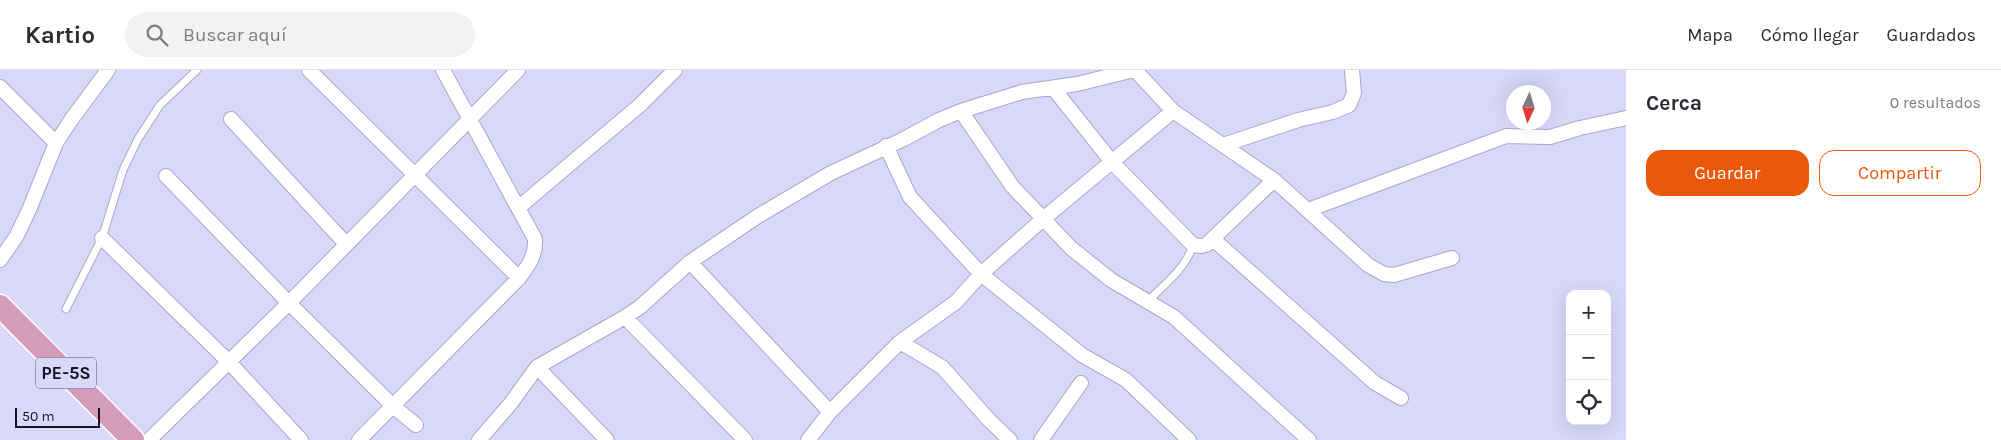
<!DOCTYPE html>
<html lang="es">
<head>
<meta charset="utf-8">
<style>
	:root { --surface:#fff; --page:#f2f2f3; --text:#2b2b33; --muted:#7c7c81; --line:#e1e1e2; --accent:#ea580c }
	body { margin:0; font-family:Karla,sans-serif; background:var(--page); color:var(--text) }
	.controls { position:absolute; right:15px; bottom:15px; display:grid; overflow:hidden; border-radius:10px; box-shadow:0 5px 20px #0002 }
	.controls button { width:45px; height:45px; display:grid; place-items:center; padding:0; border:0; border-bottom:1px solid var(--line); background:var(--surface); color:var(--text); font:25px sans-serif }
	.compass { position:absolute; left:1506px; top:15px; width:45px; height:45px; border-radius:50%; background:var(--surface); box-shadow:0 5px 20px #0002; rotate:184deg }
	.scale { position:absolute; left:15px; bottom:12px; width:85px; box-sizing:border-box; padding-left:5px; border:2px solid #161522; border-top:0; font-size:14px; line-height:18px; white-space:nowrap; color:#161522; -webkit-text-stroke:4px #dad8f9; paint-order:stroke }
	.list { margin:0; padding:0; list-style:none }
	h2 { display:flex; justify-content:space-between; align-items:center; height:65px; margin:0; padding:0 20px; font-size:21px }
	h2 small { font-size:16px; font-weight:400; color:var(--muted) }
	.actions { display:flex; gap:10px; padding:15px 20px }
	.actions a { flex:1; padding:11px 0; border:1px solid var(--accent); border-radius:15px; text-align:center; font-size:18px; color:var(--accent) }
	.actions .main { background:var(--accent); color:#fff }
	.icon { flex:none; width:28px; height:28px; fill:none; stroke:currentColor; stroke-width:2; stroke-linecap:round; stroke-linejoin:round }
	.map { position:relative; flex:none; width:1626px; height:370px; overflow:hidden }
	header { display:flex; align-items:center; gap:30px; box-sizing:border-box; height:70px; padding:0 25px; background:var(--surface); border-bottom:1px solid var(--line) }
	header strong { font-size:24px }
	nav { display:flex; gap:28px; margin-inline-start:auto; font-size:18px }
	.search { width:350px; height:45px; background:var(--page); display:flex; align-items:center; gap:12px; box-sizing:border-box; padding:0 18px; border-radius:28px; color:var(--muted); font-size:19px }
	main { display:flex }
	aside { flex:1; background:var(--surface) }
	.map>svg:first-child { display:block }
	.lines { fill:none; stroke-linecap:round; stroke-linejoin:round }
	.service-casing { stroke:#a9a6cd; stroke-width:9 }
	.minor-casing { stroke:#a9a6cd; stroke-width:16 }
	.trunk-casing { stroke:#fff; stroke-width:25 }
	.service { stroke:#fff; stroke-width:7 }
	.minor { stroke:#fff; stroke-width:14 }
	.trunk { stroke:#d49cba; stroke-width:22 }
	.labels { text-anchor:middle; stroke-width:4; stroke-linejoin:round; paint-order:stroke }
	.shield { fill:#dad8f9; stroke:#515062; stroke-width:1 }
	.shield-label { font-size:18px; font-weight:bold; fill:#161522 }
</style>
</head>
<body>
<header>
<strong>Kartio</strong>
<div class="search"><svg class="icon" aria-label="search" viewBox="0 0 24 24"><circle cx="10" cy="10" r="6"/><path d="M15 15l6 6"/></svg>Buscar aquí</div>
<nav><a>Mapa</a><a>Cómo llegar</a><a>Guardados</a></nav>
</header>
<main>
<div class="map">
<svg width="1626" height="370" viewBox="0 0 1626 370">
	<rect width="100%" height="100%" fill="#dad8f9"/>
	<g class="lines">
		<g class="service-casing">
			<path id="service" d="M1149,230C1165,214 1186,198 1193,175
				M66,239L102,168L123,100L138,69L160,35L197,0"/>
		</g>
		<g class="minor-casing">
			<path id="minor" d="M309,0L519,208
				M1135,0L1173,41L1274,110L1368,195L1384,204L1394,205L1452,188
				M0,17L56,73
				M1053,18L1112,92L1193,175L1201,176L1206,175L1274,110
				M961,41L1012,116L1071,178L1111,210L1174,247L1309,370
				M231,49L346,174
				M1223,75L1298,50L1333,42L1349,35L1354,23L1352,0
				M886,76L910,127L981,204L1082,285L1126,310L1189,370
				M166,106L289,233L393,336L416,355
				M518,138L640,35L675,0
				M1308,140L1506,66L1550,67L1580,58L1626,48
				M102,168L229,292L301,370
				M1213,169L1375,313L1401,328
				M0,190L16,167L29,140L56,73L71,50L108,0
				M690,192L830,342
				M625,247L745,370
				M900,272L942,297L989,350L1010,370
				M537,297L607,370
				M149,370L289,233L518,0
				M359,370L519,208C529,195 536,185 535,169L443,0
				M479,370L511,333L537,297L625,247L640,237L690,192L758,146L831,103L902,70L939,50L961,41L1022,22L1077,14L1134,0
				M808,370L830,342L900,272L956,232L981,204L1043,149L1173,41
				M1041,370L1081,313"/>
		</g>
		<g class="trunk-casing">
			<path id="trunk" d="M0,236L133,370"/>
		</g>
		<use href="#service" class="service"/>
		<use href="#minor" class="minor"/>
		<use href="#trunk" class="trunk"/>
	</g>
	<g class="labels">
		<rect class="shield" x="36" y="287.5" width="60" height="31" rx="4"/>
		<g class="shield-label">
			<text x="66" y="309">PE-5S</text>
		</g>
	</g>
</svg>
<div class="controls">
<button>+</button>
<button>−</button>
<button><svg class="icon" aria-label="locate" viewBox="0 0 24 24"><circle cx="12" cy="12" r="6"/><path d="M12 2v4M12 18v4M2 12h4M18 12h4"/></svg></button>
</div>
<svg class="compass" viewBox="-18 -18 36 36"><path d="M0-13l5 13h-10z" fill="#e53935"/><path d="M0 13l5-13h-10z" fill="#7c7c81"/></svg>
<div class="scale">50 m</div>
</div>
<aside>
<h2>Cerca<small>0 resultados</small></h2>
<ul class="list">
</ul>
<div class="actions"><a class="main">Guardar</a><a>Compartir</a></div>
</aside>
</main>
</body>
</html>
